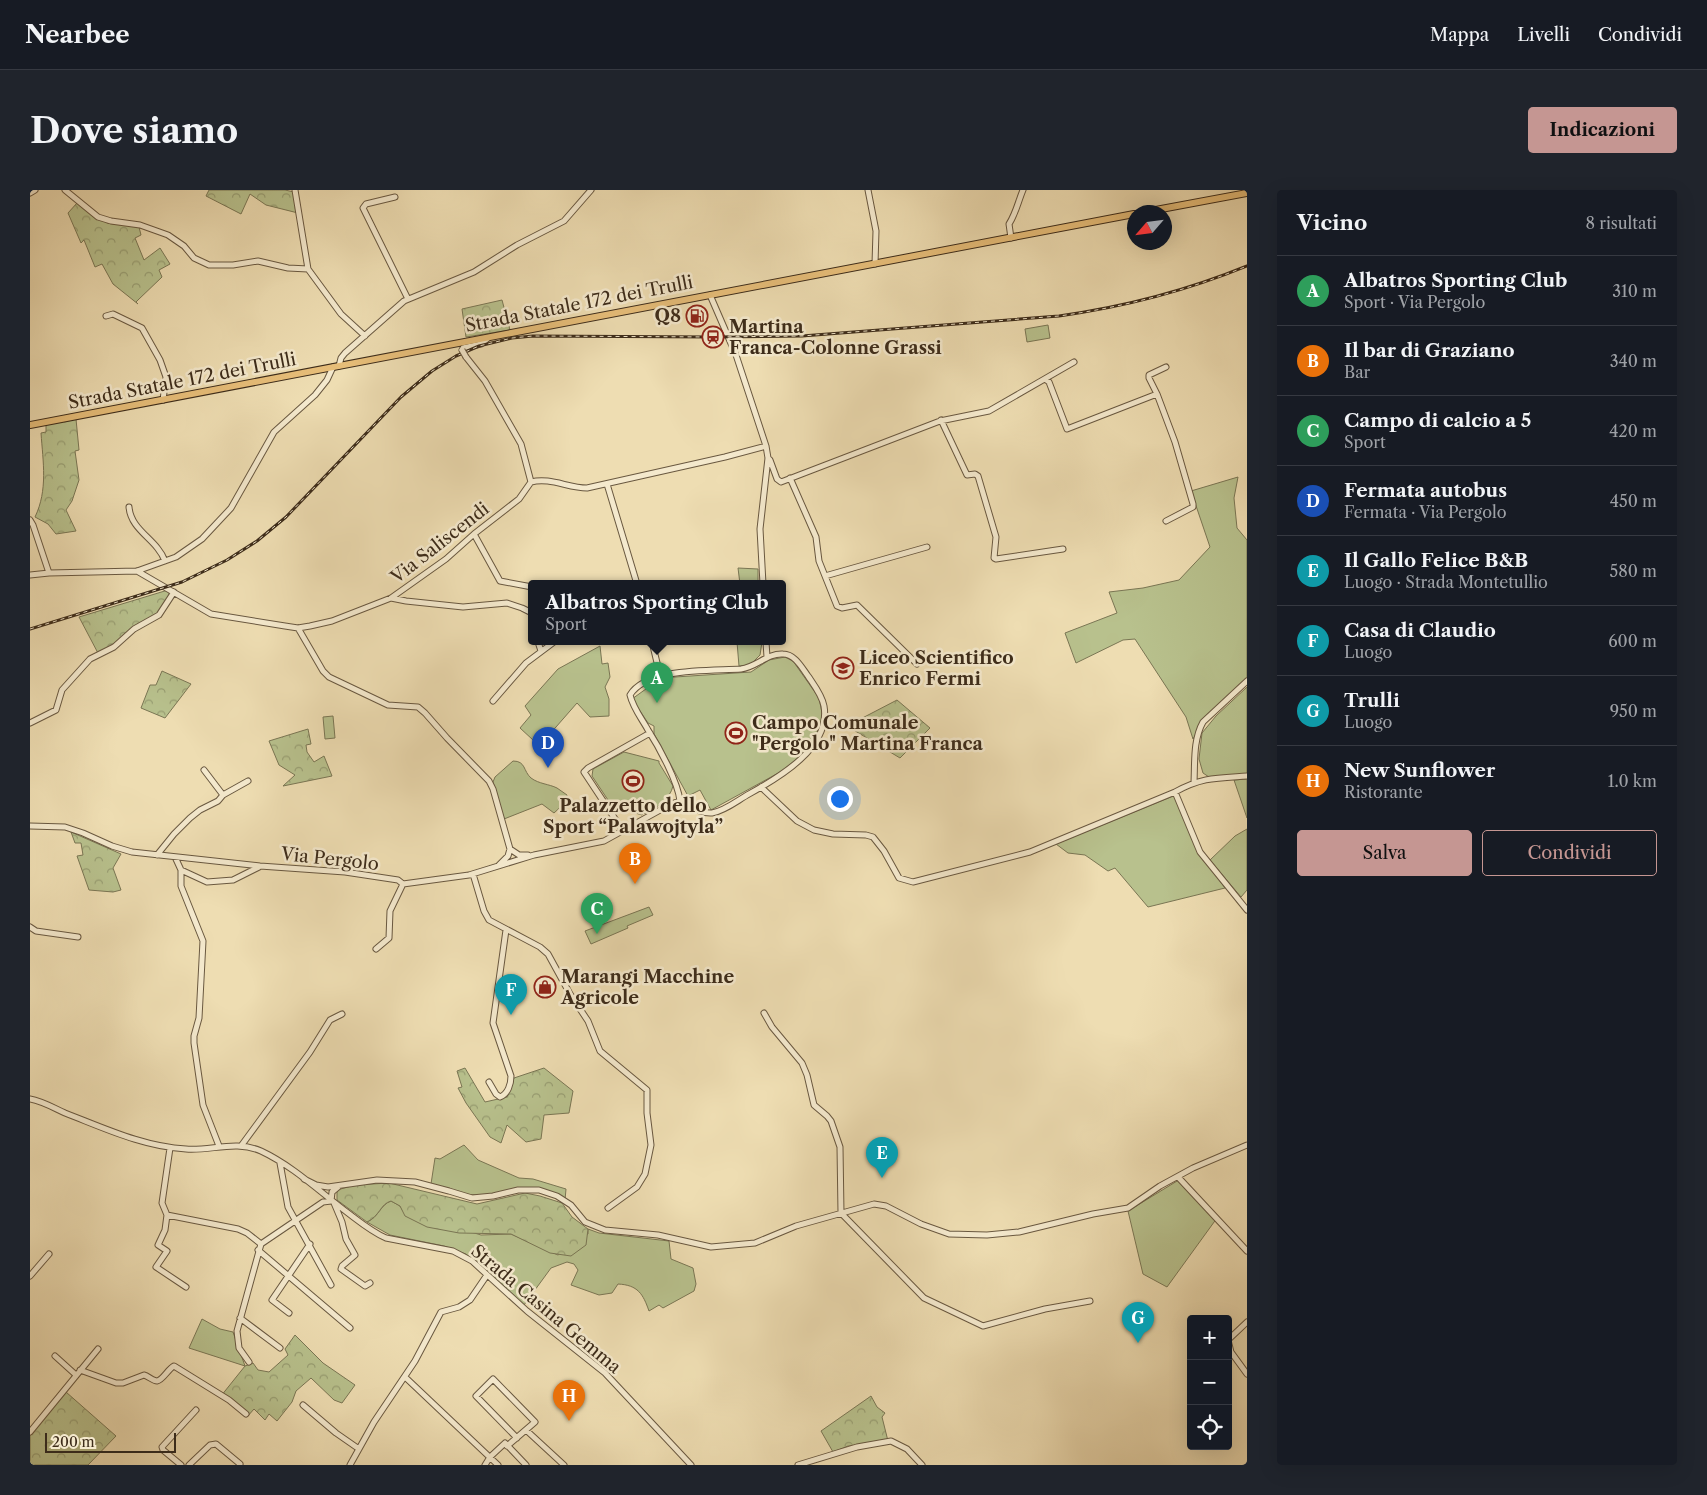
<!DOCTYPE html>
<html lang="it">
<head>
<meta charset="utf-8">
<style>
	:root { --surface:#171b24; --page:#20242c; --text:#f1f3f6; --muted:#9ea1a6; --line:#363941; --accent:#c59692 }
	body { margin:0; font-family:"Libre Caslon Text",serif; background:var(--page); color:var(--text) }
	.controls { position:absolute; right:15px; bottom:15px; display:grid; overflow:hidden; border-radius:5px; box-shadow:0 5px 20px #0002 }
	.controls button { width:45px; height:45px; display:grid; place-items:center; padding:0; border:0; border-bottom:1px solid var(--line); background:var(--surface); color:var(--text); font:25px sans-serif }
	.compass { position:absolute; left:1097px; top:15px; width:45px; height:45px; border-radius:50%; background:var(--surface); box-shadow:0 5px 20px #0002; rotate:242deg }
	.scale { position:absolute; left:15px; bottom:12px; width:131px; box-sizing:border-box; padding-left:5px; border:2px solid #3d2c1a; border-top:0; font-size:14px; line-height:18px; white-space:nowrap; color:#3d2c1a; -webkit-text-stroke:4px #f4e9cd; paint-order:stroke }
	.you { position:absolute; left:809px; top:608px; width:18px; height:18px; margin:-12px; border:4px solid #fff; border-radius:50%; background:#1a73e8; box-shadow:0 0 0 8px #1a73e833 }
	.badge { display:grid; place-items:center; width:32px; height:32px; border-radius:50%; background:var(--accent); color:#fff; font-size:16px; font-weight:700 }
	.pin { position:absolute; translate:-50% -41px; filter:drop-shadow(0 1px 2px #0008) }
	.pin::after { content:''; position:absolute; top:26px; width:18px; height:15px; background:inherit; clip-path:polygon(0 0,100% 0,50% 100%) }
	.popup { position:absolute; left:498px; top:390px; width:258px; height:65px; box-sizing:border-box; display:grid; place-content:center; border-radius:5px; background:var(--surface); filter:drop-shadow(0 1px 4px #0005); font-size:16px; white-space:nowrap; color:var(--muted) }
	.popup b { font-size:19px; color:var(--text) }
	.popup::after { content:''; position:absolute; left:50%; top:100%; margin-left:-10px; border:10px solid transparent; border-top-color:var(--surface) }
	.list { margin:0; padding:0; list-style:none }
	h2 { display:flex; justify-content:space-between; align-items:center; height:65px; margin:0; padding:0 20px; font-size:21px }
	h2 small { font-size:16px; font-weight:400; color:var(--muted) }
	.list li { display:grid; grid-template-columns:32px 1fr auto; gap:15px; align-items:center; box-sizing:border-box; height:70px; padding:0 20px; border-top:1px solid var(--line) }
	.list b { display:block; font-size:19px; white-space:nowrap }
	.list p { margin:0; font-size:16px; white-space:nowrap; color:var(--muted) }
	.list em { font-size:16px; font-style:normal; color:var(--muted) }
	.actions { display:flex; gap:10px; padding:15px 20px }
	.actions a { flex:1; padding:11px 0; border:1px solid var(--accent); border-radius:5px; text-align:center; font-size:18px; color:var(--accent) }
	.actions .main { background:var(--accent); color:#111 }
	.icon { flex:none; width:28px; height:28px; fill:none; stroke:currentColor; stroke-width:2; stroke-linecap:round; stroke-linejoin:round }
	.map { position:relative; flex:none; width:1217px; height:1275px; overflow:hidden; border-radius:5px }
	header { display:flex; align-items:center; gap:30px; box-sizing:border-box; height:70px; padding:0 25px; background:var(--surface); border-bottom:1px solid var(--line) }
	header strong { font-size:24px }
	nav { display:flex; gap:28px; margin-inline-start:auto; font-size:18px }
	.intro { display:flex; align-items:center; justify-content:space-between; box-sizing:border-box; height:120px; padding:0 30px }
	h1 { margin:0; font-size:35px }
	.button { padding:12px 22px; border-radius:5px; background:var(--accent); color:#111; font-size:18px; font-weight:700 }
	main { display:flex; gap:30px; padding:0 30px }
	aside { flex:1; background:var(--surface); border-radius:5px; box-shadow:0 5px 20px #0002 }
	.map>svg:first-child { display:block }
	.grass { fill:#b8c18d; stroke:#7a7654 }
	.forest { fill:url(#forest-crowns); stroke:#7a7654 }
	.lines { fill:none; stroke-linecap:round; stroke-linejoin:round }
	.minor-casing { stroke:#695840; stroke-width:7 }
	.major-casing { stroke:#3d2c1a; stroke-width:8 }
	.minor { stroke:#f4e9cd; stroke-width:5 }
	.major { stroke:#e7be79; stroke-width:6 }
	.rail-casing { stroke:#3d2c1a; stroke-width:3 }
	.rail { stroke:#f4e9cd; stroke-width:1; stroke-dasharray:4; stroke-linecap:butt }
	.minor-bridge-casing { stroke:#695840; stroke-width:7; stroke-linecap:butt }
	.minor-bridge { stroke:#f4e9cd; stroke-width:5 }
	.labels { text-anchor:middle; stroke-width:5; stroke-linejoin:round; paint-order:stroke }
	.street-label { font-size:18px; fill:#3d2c1a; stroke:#f4e9cd }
	.poi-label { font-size:18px; font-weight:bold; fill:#3d2c1a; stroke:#f4e9cd; text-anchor:start }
</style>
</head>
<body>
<header>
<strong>Nearbee</strong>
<nav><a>Mappa</a><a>Livelli</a><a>Condividi</a></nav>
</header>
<div class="intro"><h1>Dove siamo</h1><a class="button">Indicazioni</a></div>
<main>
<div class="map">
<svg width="1217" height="1275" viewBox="0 0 1217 1275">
	<defs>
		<pattern id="forest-crowns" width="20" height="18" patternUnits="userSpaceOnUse" patternTransform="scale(1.25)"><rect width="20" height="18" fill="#b8c18d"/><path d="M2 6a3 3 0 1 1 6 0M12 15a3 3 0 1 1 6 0" fill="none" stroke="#979d72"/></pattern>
	</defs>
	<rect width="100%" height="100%" fill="#eeddb2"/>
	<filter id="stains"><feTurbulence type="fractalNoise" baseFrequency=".004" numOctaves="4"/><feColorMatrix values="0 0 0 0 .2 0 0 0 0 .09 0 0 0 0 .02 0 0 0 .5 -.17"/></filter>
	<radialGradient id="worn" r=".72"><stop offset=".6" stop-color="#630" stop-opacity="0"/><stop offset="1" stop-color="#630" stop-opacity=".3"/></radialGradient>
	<path class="grass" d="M1018,135L1020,148L997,152L995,139Z
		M1208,287L1204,308L1207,338L1217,350V488L1175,529L1163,549L1156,527L1105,449L1093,450L1046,473L1035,443L1087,423L1079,402L1113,398L1149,390L1180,357L1161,301Z
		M708,378L728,379V394H710Z
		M707,452H732L730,465L720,475L709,476Z
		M570,456L572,474L578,473L580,487L575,497L579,509V526L560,527L547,513L512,553L503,550L490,538L501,525L495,516L528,479Z
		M755,467L763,471L789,508L792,523L791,531L784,550L773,564L752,581L681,620L670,600L658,606L624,544V536L618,533L602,509L627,491H631L630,488L721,482L739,470Z
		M1217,497V586L1179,587L1173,583L1169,569L1172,543L1186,526Z
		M303,526L305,548L295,549L293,527Z
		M594,562L629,571V573L643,596C640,609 627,617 616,624L613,623L612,625L582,616L562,586L563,579Z
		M483,571C496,571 493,581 501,588C509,594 519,594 527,598C530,600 534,603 537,605L536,612L524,623L512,614L474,629L463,592L465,587Z
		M1217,589V628L1204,590Z
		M1143,606L1146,609L1167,659L1195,698L1118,717L1085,678L1078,681L1055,665L1038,663L1026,654Z
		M1217,639V700L1211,707L1180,670L1205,646Z
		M619,717L623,725L597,736L598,738L561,754L555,741Z
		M434,955L448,970L489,988L503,989L536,999L535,1010L502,999L456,1006L434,1004L401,994L405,968L410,969Z
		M1152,988L1187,1028L1137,1097L1113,1084L1098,1021Z
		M361,1011L370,1016L373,1021L451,1045L481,1044L528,1065L558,1044V1039L569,1043L639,1051L641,1069L663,1078L666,1094L664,1101L633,1118L629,1115L619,1121C613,1104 608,1095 588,1094L582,1103L569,1105L541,1095L548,1080L544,1074L537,1072L521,1078L494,1115L436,1064L414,1056L360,1045L337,1032C349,1027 350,1015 361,1011Z
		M172,1129L190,1139L203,1142L215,1176L159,1158Z"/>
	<path class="forest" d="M179,0H255L264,2L268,23L236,15L220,4L211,24L176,6Z
		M47,13L77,33L109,37L111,45L105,48L114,70L130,58L140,74L129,80L132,87L108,110L106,112L108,114L83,94L72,74L65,77L54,50L51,53L38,23Z
		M472,110L480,140L436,147L432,119Z
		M46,229L49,260L45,261L49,290L42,311L36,320L46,341L26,344L18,334L5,327C18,300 13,272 11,243L16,242V234Z
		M138,400L139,402V408L132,422L104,438L69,465L49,427Z
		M132,481L161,494L135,528L111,518L120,495H126Z
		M867,510L900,538L870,568L817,536Z
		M278,539L281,554L276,555L277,562L284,572L294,566L302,586L253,596L265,585L249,575L239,551Z
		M41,642L91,664L83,678L91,700L83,702L59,700L47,666L53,665L51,653H45Z
		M435,878L455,912L477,907L484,888L514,878L543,901L539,923L514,925L511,949L496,952L477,935L471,953L460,947L436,913L428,898L432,897L427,881Z
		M359,993L447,1014L495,1003L510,1006L532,1013L542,1027L558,1039L556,1055L541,1066L520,1063L481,1044L429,1043L397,1037L375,1026L370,1016L361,1011C350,1014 350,1026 337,1032L307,1010V1000L325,995Z
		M265,1145L293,1173L325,1195L312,1213L304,1210L281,1188L266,1201L262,1212L247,1231L239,1224L235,1230L224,1219L217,1227L191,1206L215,1176L223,1173L228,1180L239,1182L258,1165L255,1159Z
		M36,1202L86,1246L58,1275H0V1244Z
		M841,1206L847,1217L855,1223L852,1227L858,1251L818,1256L803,1262L791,1241Z"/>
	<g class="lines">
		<g class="minor-casing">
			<path id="minor" d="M35,0L68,27L81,31L110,35L138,45L154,56L164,68L179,75H203L228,71L258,78L278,79
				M265,0L278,79L311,124L335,146
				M838,0L846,41L845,74
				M0,3L5,0
				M365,7L336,14L333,18L378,109
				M981,48L979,34C986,23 988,12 993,0
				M680,105L706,165L736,256L738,268L730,339L733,394
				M76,126L83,124L112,138L130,170L136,187L133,210
				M432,160L433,158L451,154L458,148
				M436,167L455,191L491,254L501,292
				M309,176L311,168L315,163L374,111L444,82L487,55L534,31L561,0
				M1136,177L1119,185V188L1127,204L1145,252L1163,314V317L1136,331
				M1015,189L1019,192L1037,239L1127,204
				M911,230L937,285L945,284L948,286L966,347L964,368L966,369L1033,359
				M738,268L740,270L747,289L751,292L910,231L959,221L1044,172
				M760,288L786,347L789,371L807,416L812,418L827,415L887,474
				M501,292C520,287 538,298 557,298L695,267L736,256
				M577,294L607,394
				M99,317C101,341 127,349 135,371
				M0,330L3,335L19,383
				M444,344L470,391L502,397
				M107,381L181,424L255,436L268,438L280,436L302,431L361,408L416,369L444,344L489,309L501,292
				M0,385L19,383L107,381L146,367L172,349L201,318L244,242L285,205L297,190L303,177
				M795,386L897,357
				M361,408L376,411L433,417L477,413L492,418L502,423
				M268,438L293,481L299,487L358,515L388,517L395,523L417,548L459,591L463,599L480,659L489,665H498
				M508,452L511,461
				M622,452L630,485
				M736,452L737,467
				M463,511L496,473L524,452
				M0,533L26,520L32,500L60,469L84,457L104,439L129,425L144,402
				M174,580L193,605
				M1164,592C1165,572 1163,550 1173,532L1217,491
				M731,597L767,631L784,640L803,644L836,645L843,647L854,661L869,688L883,692L1000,662L1145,602C1172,587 1187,588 1217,586
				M1145,602L1170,662L1217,720
				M0,636L35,637L53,643L82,656L102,662L230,676L315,682L368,690L373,694L439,685L504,665L574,651L641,614L650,611C660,616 671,624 682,623C695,621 708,610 719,604C750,587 801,557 794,516C792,505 784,495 778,486C772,478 765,464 753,464C737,463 727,477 711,479C682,481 617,477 600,505C603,518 612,529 618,540C629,557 648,592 650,611
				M593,641L554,582L558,578L620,543
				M127,665L144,644L160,628L170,620L188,611L193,605L218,591
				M145,667L151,680V696L173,751L169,828L164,846V853L173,915L189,956
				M469,675L478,666L480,659
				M151,680L177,692L203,690L229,677
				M443,684L454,721L459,730L510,757L518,764L540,804L558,831L570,861L617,900V923L621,955L615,984L607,997L578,1018
				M0,737L6,741L48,747
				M346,759L359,748L360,721L373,694
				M734,823L742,837L772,873L777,885L784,915L797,926L801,931L810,957L811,1023L894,1108L953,1136L1015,1119L1060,1111
				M459,892L466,904L470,907C478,904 481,894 481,886L463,833L476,740
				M0,909C12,911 24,918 35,923C74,938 114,957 156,959C181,961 206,950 231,961C263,976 290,1002 318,1023C330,1032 342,1042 356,1048L423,1061L442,1071L497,1121L575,1183L661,1275
				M211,956L280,862L300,830L312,824
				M140,958L132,1013L137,1025L135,1040L128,1055L137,1061L126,1077L156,1097
				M250,973L258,1017L301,1095
				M1148,987L1217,1061
				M274,989L286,995L298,997L347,990L385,992L419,1001L442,1008L463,1006L488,1000H509L527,1006L541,1015L555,1032L575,1040L628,1045L681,1057L725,1053L766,1036L844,1014L856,1016L891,1034L919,1044L957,1045L989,1042L1063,1024L1098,1018L1130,996L1163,978L1217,955
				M301,1011L302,1002L308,997
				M304,1013L312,1032L316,1049L325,1065L312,1076L311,1079L335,1096L340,1093
				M137,1025L208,1039L217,1043L231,1054
				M228,1060L320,1138
				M0,1086L19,1064
				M259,1123L242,1110L280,1054
				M210,1128L250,1158
				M1217,1132L1198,1150L1201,1162L1217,1184
				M25,1166L46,1185
				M219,1172L209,1158L207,1141L231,1054L293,1012L301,1011
				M50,1180L86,1193H93L114,1185C118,1186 123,1191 127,1191C133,1190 138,1179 144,1176L199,1210L216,1224
				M375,1187L468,1275
				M273,1215L306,1243L329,1259
				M496,1240L534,1275
				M0,1242L68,1159
				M477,1256L505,1232L463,1189L446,1206L487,1248
				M151,1275L133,1260L132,1257L166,1220
				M159,1275L180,1255L186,1254L210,1274
				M320,1275L344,1232L385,1171L411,1122L429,1117L440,1110L457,1085
				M455,1275L460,1267L475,1253L496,1275
				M768,1275L827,1257L861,1251L877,1259L892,1275"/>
		</g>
		<g class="major-casing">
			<path id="major" d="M1115,22L1217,3
				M0,235L1104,24"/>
		</g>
		<use href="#minor" class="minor"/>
		<use href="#major" class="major"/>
		<g class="rail-casing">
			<path id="rail" d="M0,439L152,392L197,370L227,351L256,327L371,207L402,181L426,166L449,156L482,148L503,146L683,147L772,146L1029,126C1094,117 1156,101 1217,76"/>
		</g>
		<use href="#rail" class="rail"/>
		<g class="minor-bridge-casing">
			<path id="minor-bridge" d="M432,160L436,167"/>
		</g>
		<use href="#minor-bridge" class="minor-bridge"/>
	</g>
	<defs>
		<g id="fuel-ring" transform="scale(1.125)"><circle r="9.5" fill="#f4e9cd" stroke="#8f2418" stroke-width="1.5"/><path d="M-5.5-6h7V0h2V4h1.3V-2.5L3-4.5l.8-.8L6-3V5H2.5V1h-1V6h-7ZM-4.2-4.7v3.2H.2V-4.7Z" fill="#8f2418"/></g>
		<g id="station-ring" transform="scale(1.125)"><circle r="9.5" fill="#f4e9cd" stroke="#8f2418" stroke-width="1.5"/><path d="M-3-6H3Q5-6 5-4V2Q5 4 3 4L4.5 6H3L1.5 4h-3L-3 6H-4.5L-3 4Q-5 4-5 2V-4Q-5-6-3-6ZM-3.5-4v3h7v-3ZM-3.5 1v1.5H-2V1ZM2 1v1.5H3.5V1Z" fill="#8f2418"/></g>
		<g id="school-ring" transform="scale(1.125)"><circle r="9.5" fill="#f4e9cd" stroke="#8f2418" stroke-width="1.5"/><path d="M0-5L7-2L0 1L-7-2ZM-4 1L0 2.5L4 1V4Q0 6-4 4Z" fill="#8f2418"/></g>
		<g id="stadium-ring" transform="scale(1.125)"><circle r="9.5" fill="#f4e9cd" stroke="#8f2418" stroke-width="1.5"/><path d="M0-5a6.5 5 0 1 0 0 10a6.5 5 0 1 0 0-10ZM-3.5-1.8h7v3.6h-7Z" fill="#8f2418"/></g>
		<g id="shop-ring" transform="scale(1.125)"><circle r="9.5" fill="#f4e9cd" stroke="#8f2418" stroke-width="1.5"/><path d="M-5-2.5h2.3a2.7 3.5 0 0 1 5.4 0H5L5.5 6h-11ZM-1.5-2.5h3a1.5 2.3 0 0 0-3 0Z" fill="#8f2418"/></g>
	</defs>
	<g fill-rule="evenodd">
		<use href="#fuel-ring" x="667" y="126"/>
		<use href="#station-ring" x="683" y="147"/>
		<use href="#school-ring" x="813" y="478"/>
		<use href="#stadium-ring" x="706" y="543"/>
		<use href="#stadium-ring" x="603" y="591"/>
		<use href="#shop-ring" x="515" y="797"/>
	</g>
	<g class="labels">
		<g class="street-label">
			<text transform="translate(549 114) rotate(-11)" y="6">Strada Statale 172 dei Trulli</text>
			<text transform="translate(152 191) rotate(-11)" y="6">Strada Statale 172 dei Trulli</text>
			<text transform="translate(410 353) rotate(-38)" y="6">Via Saliscendi</text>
			<text transform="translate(300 669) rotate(6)" y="6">Via Pergolo</text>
			<text transform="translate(516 1119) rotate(40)" y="6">Strada Casina Gemma</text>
		</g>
		<g class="poi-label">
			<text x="651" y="132" text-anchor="end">Q8</text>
			<text x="699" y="143">Martina<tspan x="699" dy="21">Franca-Colonne Grassi</tspan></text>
			<text x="829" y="474">Liceo Scientifico<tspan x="829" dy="21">Enrico Fermi</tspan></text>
			<text x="722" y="539">Campo Comunale<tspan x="722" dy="21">"Pergolo" Martina Franca</tspan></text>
			<text x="603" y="622" text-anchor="middle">Palazzetto dello<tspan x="603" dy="21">Sport “Palawojtyla”</tspan></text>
			<text x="531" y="793">Marangi Macchine<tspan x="531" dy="21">Agricole</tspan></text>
		</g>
	</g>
	<rect width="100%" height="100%" filter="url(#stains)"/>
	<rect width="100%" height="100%" fill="url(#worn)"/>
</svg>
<div class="controls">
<button>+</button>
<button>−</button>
<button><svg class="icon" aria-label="locate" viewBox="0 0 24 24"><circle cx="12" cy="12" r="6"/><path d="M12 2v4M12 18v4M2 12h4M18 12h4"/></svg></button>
</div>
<svg class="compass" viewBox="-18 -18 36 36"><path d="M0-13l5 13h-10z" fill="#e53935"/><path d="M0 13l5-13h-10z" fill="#9ea1a6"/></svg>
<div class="scale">200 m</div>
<div class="you"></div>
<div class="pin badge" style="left:627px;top:513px;background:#2e9e5b">A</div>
<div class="popup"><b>Albatros Sporting Club</b>Sport</div>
<div class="pin badge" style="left:605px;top:694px;background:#e8710a">B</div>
<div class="pin badge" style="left:567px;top:744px;background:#2e9e5b">C</div>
<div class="pin badge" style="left:518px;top:578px;background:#1a4fb4">D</div>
<div class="pin badge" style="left:852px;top:988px;background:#0f9aa8">E</div>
<div class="pin badge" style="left:481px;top:825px;background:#0f9aa8">F</div>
<div class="pin badge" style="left:1108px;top:1153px;background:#0f9aa8">G</div>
<div class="pin badge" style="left:539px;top:1231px;background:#e8710a">H</div>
</div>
<aside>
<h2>Vicino<small>8 risultati</small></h2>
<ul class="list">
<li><span class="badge" style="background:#2e9e5b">A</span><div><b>Albatros Sporting Club</b><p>Sport · Via Pergolo</p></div><em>310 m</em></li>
<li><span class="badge" style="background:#e8710a">B</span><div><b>Il bar di Graziano</b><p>Bar</p></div><em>340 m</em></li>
<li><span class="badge" style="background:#2e9e5b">C</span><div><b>Campo di calcio a 5</b><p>Sport</p></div><em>420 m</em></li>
<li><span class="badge" style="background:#1a4fb4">D</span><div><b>Fermata autobus</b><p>Fermata · Via Pergolo</p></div><em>450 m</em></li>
<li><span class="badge" style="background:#0f9aa8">E</span><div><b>Il Gallo Felice B&amp;B</b><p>Luogo · Strada Montetullio</p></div><em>580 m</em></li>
<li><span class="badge" style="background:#0f9aa8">F</span><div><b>Casa di Claudio</b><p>Luogo</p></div><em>600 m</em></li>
<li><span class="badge" style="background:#0f9aa8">G</span><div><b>Trulli</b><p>Luogo</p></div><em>950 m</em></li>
<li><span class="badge" style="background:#e8710a">H</span><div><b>New Sunflower</b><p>Ristorante</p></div><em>1.0 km</em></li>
</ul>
<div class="actions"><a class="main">Salva</a><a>Condividi</a></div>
</aside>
</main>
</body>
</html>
